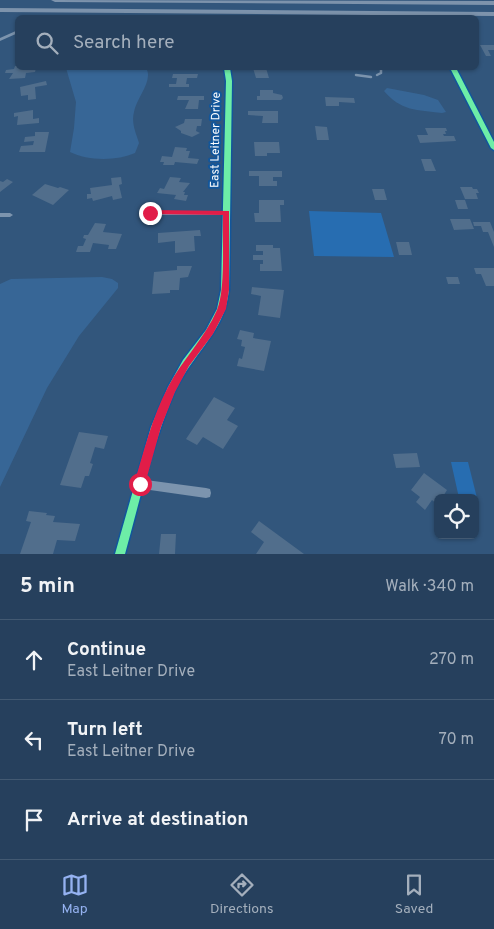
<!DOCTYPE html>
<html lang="en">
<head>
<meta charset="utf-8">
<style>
	:root { --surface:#26405d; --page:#2e4763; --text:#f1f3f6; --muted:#a4afbc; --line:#425972; --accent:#95b2f1 }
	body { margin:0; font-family:Overpass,sans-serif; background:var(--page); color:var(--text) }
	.controls { position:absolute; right:15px; bottom:15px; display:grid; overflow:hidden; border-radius:8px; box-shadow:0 1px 4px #0004 }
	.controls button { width:45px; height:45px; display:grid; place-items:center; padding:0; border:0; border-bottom:1px solid var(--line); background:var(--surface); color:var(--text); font:25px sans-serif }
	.stop { position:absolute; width:15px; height:15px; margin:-11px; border:4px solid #e11d48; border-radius:50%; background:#fff }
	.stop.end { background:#e11d48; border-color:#fff; box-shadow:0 1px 5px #0008 }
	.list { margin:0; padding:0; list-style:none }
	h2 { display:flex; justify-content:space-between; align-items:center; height:65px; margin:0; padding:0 20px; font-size:21px }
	h2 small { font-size:16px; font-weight:400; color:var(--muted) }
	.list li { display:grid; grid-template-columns:32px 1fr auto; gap:15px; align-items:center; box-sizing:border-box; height:80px; padding:0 20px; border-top:1px solid var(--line) }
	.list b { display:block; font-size:19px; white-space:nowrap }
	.list p { margin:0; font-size:16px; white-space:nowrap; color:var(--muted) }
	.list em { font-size:16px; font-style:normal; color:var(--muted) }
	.icon { flex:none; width:28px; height:28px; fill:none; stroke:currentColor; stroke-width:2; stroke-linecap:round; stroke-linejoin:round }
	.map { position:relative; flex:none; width:494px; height:554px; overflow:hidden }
	.search { position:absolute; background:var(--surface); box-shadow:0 1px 4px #0004; left:15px; right:15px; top:15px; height:55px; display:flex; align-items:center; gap:12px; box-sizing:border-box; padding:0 18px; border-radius:8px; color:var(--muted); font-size:19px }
	.sheet { height:305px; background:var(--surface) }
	nav { display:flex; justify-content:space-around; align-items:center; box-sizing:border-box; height:70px; border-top:1px solid var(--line); background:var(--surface); font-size:14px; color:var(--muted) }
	nav a { display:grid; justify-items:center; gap:2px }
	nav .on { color:var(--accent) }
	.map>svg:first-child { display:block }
	.green { fill:#276db1 }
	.water { fill:#376696 }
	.building { fill:#516e8c }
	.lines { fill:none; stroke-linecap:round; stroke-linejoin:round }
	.service { stroke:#7c94ae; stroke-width:2.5 }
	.minor { fill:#7c94ae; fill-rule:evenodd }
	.motorway { fill:#7d93ac; fill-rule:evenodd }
	.cycleway-casing { stroke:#12569b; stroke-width:3 }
	.cycleway { fill:#6deda7; fill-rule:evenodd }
	.route { fill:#e11d48 }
	.labels { text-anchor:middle; stroke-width:4; stroke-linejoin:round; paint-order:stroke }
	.far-street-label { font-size:12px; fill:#fff; stroke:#12569b }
</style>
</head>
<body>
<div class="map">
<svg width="494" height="554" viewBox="0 0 494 554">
	<rect width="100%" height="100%" fill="#32567c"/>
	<path class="green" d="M309,211L381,213L394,257L314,256Z
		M451,462H468L477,498H459Z"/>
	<path class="water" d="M66,68H146C154,80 136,99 134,112C131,123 136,133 139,143L135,153C117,161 88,161 70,152L74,128L76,102Z
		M387,88L424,95L438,100L446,112L442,113C417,110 401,111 384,91Z
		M102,277L112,279L118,283V288L79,336L47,388L0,487V284L11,279Z"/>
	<path class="building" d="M480,45H494V50H488L491,56H486Z
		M15,66H18V68H36L35,72L26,73L25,78L9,79L13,73H5L6,70L14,69Z
		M253,68H266L269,78H256Z
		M173,74H198L197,78H187L186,84H189V87H169V84H176L177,78H172Z
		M46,81L47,85L35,87L36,99L28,100V95L21,96L20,87Z
		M260,90H273V93L282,95L283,98L281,100H257V96H260Z
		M178,96H204V100H199L198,109H185L189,100H177Z
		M325,97L354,98L355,103L339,102V106H326Z
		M33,110V119L39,118V123L17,125L18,116L14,117V113Z
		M248,111H278V123H262L263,116L248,115Z
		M185,119H202L201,126H197L196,131L200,133L192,137L181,133V131L175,127L184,123Z
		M315,126L327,127L329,140H317Z
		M425,128H446L447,131H445L446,134H443L444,136H454L456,141L420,143L417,135H428Z
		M35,132H49L45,152H19L21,146L33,145L34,141L24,142L25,137L35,136Z
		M254,142H279L280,153H267V156H255Z
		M175,147L187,148L186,151H190L188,158L199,159L197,164L175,162L174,165H163L164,162H160L162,156L172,157Z
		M421,159H431L436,171H425Z
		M249,171H282V177H273V181H277V186H259V176H249Z
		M121,177L122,184L119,185L122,198L113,200L112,196L93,201L92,198L87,199V194H91L90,188L112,185L111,178Z
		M170,177L181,178L179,182L190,183L183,192H185L184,195H188L186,201L174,199L176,195L157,193L160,188L164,189Z
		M7,179L13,182L0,192V181L3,182Z
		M45,184L58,188L60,187L69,190L53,205L32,195Z
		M460,187H472L473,189H477L479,193H476L478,199H465Z
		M372,189H384L387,200H375Z
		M259,200H284V205H280L281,222H255L254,213H259Z
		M455,200H465L468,209H458Z
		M450,219H470L474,229L454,230Z
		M473,222H490L494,232V247L488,232H483L481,226H474Z
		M95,223L106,224L103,232L122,234L116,249H108L109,245L93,243L90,252H76L78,246H83L86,239L83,238L84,235H88Z
		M200,230L201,236H194L195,251L175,253V241L158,243V233Z
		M396,242H409L412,255H399Z
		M256,245H273V248H280L282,271H260V264H263V260H253V255H263V251H256Z
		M177,266H192L188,277L180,278L179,290H170V293L152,294L154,272L177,270Z
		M474,268H494V286H486L481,274H476Z
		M446,277H458L460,284H448Z
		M252,287L284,290L280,318L258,315L261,296L251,294Z
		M240,330L254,333L253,338L271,341L264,371L237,366L239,358L242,359L245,347L241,346L242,340L237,339Z
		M214,397L235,408L227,420L238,426L223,449L203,437L197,445L186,439Z
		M79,432L108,436L104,449L95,447L90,463L93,464L89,476H85L81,488L60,485Z
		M417,453L420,467L396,468L393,454Z
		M424,473L447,490L442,498H438V505L432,500L425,510L416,502L420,497L411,490Z
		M29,511L47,513L46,515L55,516L53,522L80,524L75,541L57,540L53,554H20L31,522L26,521Z
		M259,521L304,554H256L264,542L251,532Z
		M161,534H176L175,554H159Z"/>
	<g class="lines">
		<path class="service" d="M356,75L371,77
			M377,75L381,73V69"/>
		<path class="minor" d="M18,30V33L0,41V38Z
			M224,68H230L232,81L229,290L225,309L212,334L189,366L175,391L161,427L146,480L206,488L210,489L211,493L210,497L206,498L143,489L125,554H115L151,427L167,390L183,360L206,330L217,309L221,290L223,215H150L147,213L150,211H223L226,81Z
			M450,68H456L494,142V150L491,148Z
			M0,213H10L13,215L10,217H0Z"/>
		<path class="motorway" d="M51,0L494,1V5L55,2Z
			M0,8L494,12V16L0,12Z"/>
		<g class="cycleway-casing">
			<path id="cycleway" d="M224,68H230L232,81L229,290C228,296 227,303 225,309C215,339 187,363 174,393C152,445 140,500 125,554H115L151,427L168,387L183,360L206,330L217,309L221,290L226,81Z
				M450,68H456L494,142V150L491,148Z"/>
		</g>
		<use href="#cycleway" class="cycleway"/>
	</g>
	<path class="route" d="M150,210L229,211V290L226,309L213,334L189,366L175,392L161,427L145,484L144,488L140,489L136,488L134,484C144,451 152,417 168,387C182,360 205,338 217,310C226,287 222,241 223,215L147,214L146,213Z"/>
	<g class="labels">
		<g class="far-street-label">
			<text transform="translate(215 140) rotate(-89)" y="4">East Leitner Drive</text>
		</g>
	</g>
</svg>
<div class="controls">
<button><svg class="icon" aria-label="locate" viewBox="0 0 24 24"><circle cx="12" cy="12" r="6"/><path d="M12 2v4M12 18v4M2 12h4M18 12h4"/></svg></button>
</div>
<div class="stop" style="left:140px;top:484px"></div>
<div class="stop end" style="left:150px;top:213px"></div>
<div class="search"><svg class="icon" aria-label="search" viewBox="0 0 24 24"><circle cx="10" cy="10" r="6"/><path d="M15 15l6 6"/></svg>Search here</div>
</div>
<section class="sheet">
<h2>5 min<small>Walk · 340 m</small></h2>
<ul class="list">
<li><svg class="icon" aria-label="ahead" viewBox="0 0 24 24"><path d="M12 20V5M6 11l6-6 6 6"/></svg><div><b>Continue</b><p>East Leitner Drive</p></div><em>270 m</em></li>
<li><svg class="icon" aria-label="left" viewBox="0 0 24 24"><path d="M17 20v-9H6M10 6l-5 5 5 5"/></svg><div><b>Turn left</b><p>East Leitner Drive</p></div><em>70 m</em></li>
<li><svg class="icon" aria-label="arrive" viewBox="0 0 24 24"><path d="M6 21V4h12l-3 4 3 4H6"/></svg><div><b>Arrive at destination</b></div></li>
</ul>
</section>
<nav>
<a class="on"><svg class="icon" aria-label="map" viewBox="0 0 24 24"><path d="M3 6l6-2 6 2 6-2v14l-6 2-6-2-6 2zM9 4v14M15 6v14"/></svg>Map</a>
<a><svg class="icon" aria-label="directions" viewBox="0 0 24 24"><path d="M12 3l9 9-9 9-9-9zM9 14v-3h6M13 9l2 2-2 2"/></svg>Directions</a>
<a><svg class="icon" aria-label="saved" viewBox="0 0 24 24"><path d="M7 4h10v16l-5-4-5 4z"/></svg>Saved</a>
</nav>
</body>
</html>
